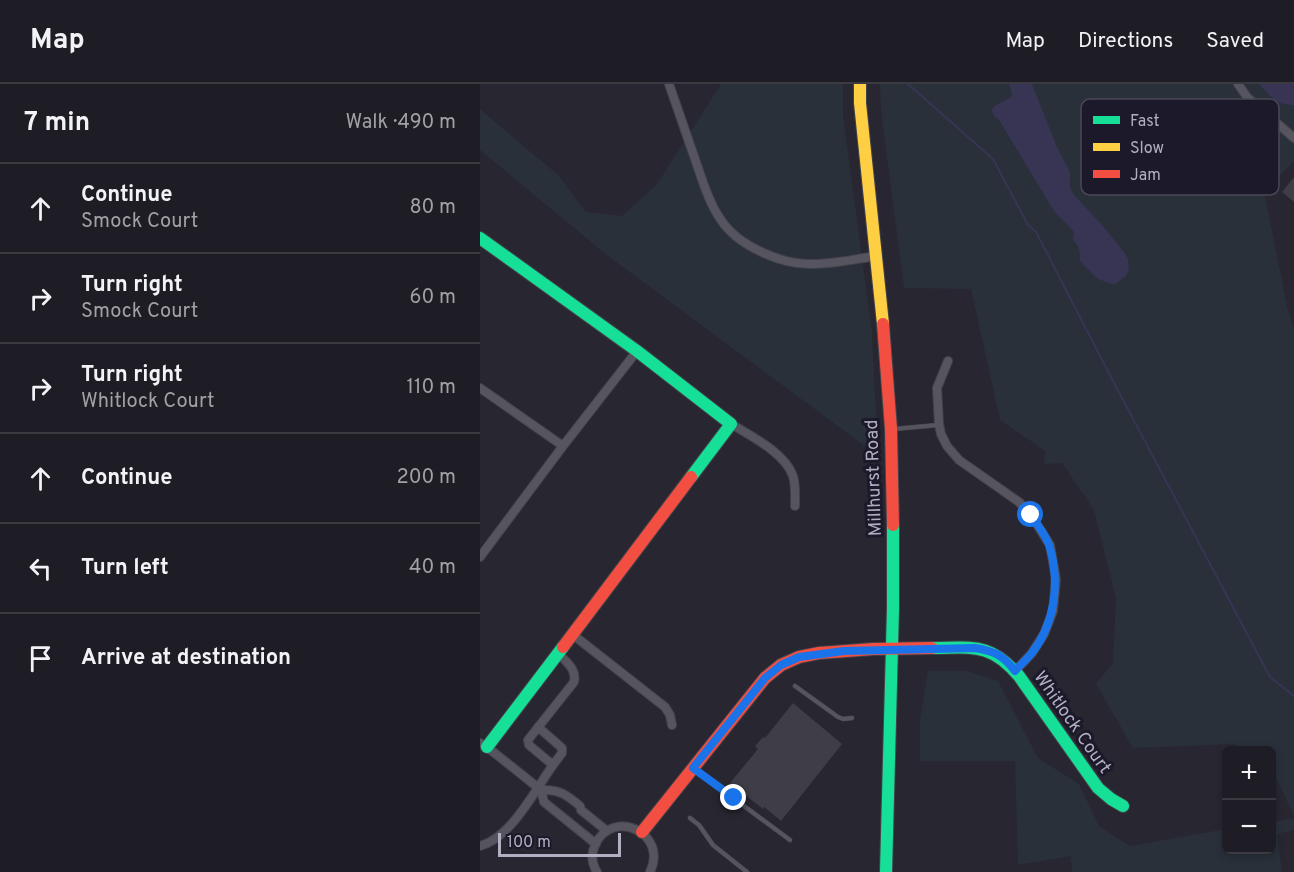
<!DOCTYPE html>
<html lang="en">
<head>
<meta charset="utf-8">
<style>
	:root { --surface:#1e1c24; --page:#26252c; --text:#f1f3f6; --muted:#a1a1a6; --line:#3c3a41 }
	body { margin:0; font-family:Overpass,sans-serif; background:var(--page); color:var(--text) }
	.controls { position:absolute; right:18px; bottom:18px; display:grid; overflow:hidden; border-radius:9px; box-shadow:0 3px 9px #0003 }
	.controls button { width:54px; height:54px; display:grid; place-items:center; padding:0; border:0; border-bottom:2px solid var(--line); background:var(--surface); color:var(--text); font:30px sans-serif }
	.scale { position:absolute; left:18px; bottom:15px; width:123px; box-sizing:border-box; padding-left:6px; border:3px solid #b2afc2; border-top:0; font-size:16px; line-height:21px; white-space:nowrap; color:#b2afc2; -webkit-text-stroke:4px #1c1a2a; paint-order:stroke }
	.stop { position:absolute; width:18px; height:18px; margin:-14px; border:4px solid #1a73e8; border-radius:50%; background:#fff }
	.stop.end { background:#1a73e8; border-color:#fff; box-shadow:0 2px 6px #0008 }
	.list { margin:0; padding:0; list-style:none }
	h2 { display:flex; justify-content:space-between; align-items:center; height:78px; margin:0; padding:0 24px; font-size:26px }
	h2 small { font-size:20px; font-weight:400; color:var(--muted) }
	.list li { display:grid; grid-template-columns:39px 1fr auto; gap:18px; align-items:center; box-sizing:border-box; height:90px; padding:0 24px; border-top:2px solid var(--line) }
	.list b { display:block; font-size:22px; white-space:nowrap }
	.list p { margin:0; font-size:20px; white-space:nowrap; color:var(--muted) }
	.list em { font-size:20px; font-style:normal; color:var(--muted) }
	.icon { flex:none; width:33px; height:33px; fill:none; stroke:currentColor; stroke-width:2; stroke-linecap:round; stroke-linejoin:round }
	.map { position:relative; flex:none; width:814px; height:788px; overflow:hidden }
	header { display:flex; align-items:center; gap:36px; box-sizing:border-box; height:84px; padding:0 30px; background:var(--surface); border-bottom:2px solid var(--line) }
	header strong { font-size:28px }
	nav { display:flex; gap:33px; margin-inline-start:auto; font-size:21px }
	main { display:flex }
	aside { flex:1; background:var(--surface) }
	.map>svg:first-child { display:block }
	.green { fill:#29303a }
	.water { fill:#373454 }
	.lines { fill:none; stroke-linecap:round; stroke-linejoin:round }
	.stream { stroke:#373454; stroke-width:2 }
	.building { fill:#3f3d46 }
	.lane-casing { stroke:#434249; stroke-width:5 }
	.street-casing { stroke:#434249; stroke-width:10 }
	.fast-casing { stroke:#434249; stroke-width:14 }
	.slow-casing { stroke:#434249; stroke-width:14 }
	.jam-casing { stroke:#434249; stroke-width:14 }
	.lane { stroke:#56555f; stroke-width:4 }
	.street { stroke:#56555f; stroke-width:8 }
	.fast { stroke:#16e098; stroke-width:12 }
	.slow { stroke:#ffcf43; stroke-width:12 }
	.jam { stroke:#f24e42; stroke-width:12 }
	.route { stroke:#1a73e8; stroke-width:8 }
	.labels { text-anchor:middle; stroke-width:6; stroke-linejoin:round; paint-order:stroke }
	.street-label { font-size:18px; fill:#b2afc2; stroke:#1c1a2a }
	.key { fill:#1c1a2a; stroke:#494758; stroke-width:1.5 }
	.key-label { font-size:16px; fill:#b2afc2 }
</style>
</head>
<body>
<header>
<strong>Map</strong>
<nav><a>Map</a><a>Directions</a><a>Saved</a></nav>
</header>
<main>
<aside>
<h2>7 min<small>Walk · 490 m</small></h2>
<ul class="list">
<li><svg class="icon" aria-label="ahead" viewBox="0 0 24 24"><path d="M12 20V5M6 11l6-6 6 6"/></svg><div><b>Continue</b><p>Smock Court</p></div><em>80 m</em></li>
<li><svg class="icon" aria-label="right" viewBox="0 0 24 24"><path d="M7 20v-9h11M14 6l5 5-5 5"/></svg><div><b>Turn right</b><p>Smock Court</p></div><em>60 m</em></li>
<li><svg class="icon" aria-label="right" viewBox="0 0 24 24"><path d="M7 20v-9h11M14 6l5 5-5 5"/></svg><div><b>Turn right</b><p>Whitlock Court</p></div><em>110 m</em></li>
<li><svg class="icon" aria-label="ahead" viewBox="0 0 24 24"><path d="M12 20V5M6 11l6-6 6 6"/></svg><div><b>Continue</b></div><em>200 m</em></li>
<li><svg class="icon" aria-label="left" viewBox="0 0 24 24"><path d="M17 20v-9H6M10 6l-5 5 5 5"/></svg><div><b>Turn left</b></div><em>40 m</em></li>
<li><svg class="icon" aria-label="arrive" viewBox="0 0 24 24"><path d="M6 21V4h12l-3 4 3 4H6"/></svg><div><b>Arrive at destination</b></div></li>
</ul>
</aside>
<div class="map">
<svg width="814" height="788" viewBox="0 0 814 788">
	<rect width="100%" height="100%" fill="#282630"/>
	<path class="green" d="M241,0H363V31L392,249L398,372L128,172L0,66V25L78,91L106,128L142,132L177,100Z
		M400,0H814V77L784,107L808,226L814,244V732L792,685V666H764L754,660L653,664L616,600L633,579L636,514L614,426L582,379L564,380L565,367L520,336L491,205L424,204L401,27Z
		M448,587H487L518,597L558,674L599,700L619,742L650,762L746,745V766H792V738L814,734V746L797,750L802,788H592L591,772L538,781L535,677H440V635Z"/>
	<path class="water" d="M529,0H552L577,63L590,88V103L595,112L623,142L644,168L648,175L649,186L646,192L634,201L618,195L600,177C600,169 600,162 593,156L594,148L574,127L519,36L513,31L512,25L515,22L531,13L532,10Z
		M779,0H814V21C797,22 790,12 779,0Z"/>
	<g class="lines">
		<path class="stream" d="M428,0L513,75L548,141L556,148L634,299L790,593L814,612"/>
	</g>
	<path class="building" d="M814,93V118L802,108Z
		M313,619L362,660L301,737L284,723L283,725L250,699L278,665L275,662L283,653L285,654Z"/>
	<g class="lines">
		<g class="lane-casing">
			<path id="lane" d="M414,345L458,341
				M315,602L358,633L363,635L372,634
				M214,685L310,756
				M210,734L219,741L233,761L267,788"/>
		</g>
		<g class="street-casing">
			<path id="street" d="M189,0C198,26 207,52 216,78C223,98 229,119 241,136C258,162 302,181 333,180C354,180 375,175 396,172
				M758,0L767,13L814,54
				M468,277L457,304L459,340L461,350L467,362L479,376L539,418L551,431L570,461L576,495L573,527L564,550L552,569L535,587
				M0,304L83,362
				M251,340C271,352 305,369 313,392C316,402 315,412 315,422
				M0,473L83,362L157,267
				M92,550L185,623L190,631L192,641
				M58,643L82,664V669L73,681
				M0,659L7,663L61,706L64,718L116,760
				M61,706C79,705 87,711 100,722L101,726L127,747
				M0,762C31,754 55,706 73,681L49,661L48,656L94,598C97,585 86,578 78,569
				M117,788C112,780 111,770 115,761C132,723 189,749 170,788"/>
		</g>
		<g class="fast-casing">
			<path id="fast" d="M0,154L157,267L251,340L211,393
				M452,564C493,564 510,558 539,592L618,704L631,715L643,722
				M7,663L83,563
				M406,788L413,524V441"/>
		</g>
		<g class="slow-casing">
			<path id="slow" d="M380,0V19L403,240"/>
		</g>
		<g class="jam-casing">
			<path id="jam" d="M403,240L411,345L413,441
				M83,563L211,393
				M162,748L285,594L301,581L319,573L339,569L393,565L452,564"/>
		</g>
		<use href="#lane" class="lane"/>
		<use href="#street" class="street"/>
		<use href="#fast" class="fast"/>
		<use href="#slow" class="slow"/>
		<use href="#jam" class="jam"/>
	</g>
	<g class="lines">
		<path class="route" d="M254,714L213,684L285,594L301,581L319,573L364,567L495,564C514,567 523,571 535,587C540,581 546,576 551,570C575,540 580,500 570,464C567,452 557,441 551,431"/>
	</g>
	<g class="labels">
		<g class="street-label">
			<text transform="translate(393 394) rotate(-92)" y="6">Millhurst Road</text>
			<text transform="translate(593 638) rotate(55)" y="6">Whitlock Court</text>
		</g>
	</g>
	<rect x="601" y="15" width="198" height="96" rx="9" class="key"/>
	<rect x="613" y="32" width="27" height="8" fill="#16e098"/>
	<rect x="613" y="59" width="27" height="8" fill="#ffcf43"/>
	<rect x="613" y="86" width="27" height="8" fill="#f24e42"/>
	<g class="key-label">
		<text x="650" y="42">Fast</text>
		<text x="650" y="69">Slow</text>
		<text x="650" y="96">Jam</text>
	</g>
</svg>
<div class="controls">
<button>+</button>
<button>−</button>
</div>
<div class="scale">100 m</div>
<div class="stop" style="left:551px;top:431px"></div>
<div class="stop end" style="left:254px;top:714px"></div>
</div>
</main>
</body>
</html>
